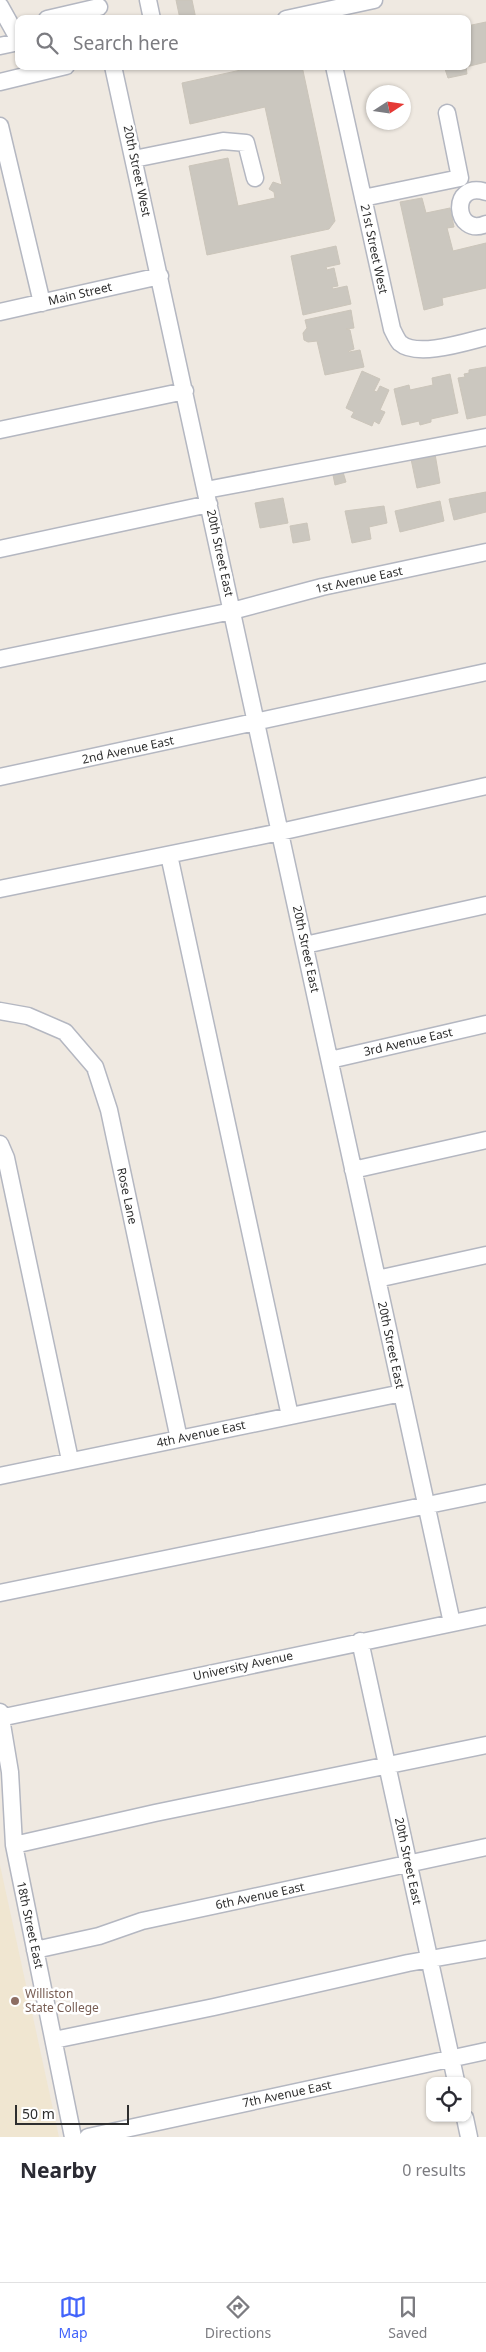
<!DOCTYPE html>
<html lang="en">
<head>
<meta charset="utf-8">
<style>
	:root { --surface:#fff; --page:#f2f2f3; --text:#2b2b33; --muted:#7c7c81; --line:#e1e1e2; --accent:#4264fb }
	body { margin:0; font-family:"Noto Sans",sans-serif; background:var(--page); color:var(--text) }
	.controls { position:absolute; right:15px; bottom:15px; display:grid; overflow:hidden; border-radius:10px; box-shadow:0 1px 4px #0004 }
	.controls button { width:45px; height:45px; display:grid; place-items:center; padding:0; border:0; border-bottom:1px solid var(--line); background:var(--surface); color:var(--text); font:25px sans-serif }
	.compass { position:absolute; left:366px; top:85px; width:45px; height:45px; border-radius:50%; background:var(--surface); box-shadow:0 1px 4px #0004; rotate:78deg }
	.scale { position:absolute; left:15px; bottom:12px; width:114px; box-sizing:border-box; padding-left:5px; border:2px solid #2e2e2e; border-top:0; font-size:14px; line-height:18px; white-space:nowrap; color:#2e2e2e; -webkit-text-stroke:4px #fff; paint-order:stroke }
	.list { margin:0; padding:0; list-style:none }
	h2 { display:flex; justify-content:space-between; align-items:center; height:65px; margin:0; padding:0 20px; font-size:21px }
	h2 small { font-size:16px; font-weight:400; color:var(--muted) }
	.icon { flex:none; width:28px; height:28px; fill:none; stroke:currentColor; stroke-width:2; stroke-linecap:round; stroke-linejoin:round }
	.map { position:relative; flex:none; width:486px; height:2137px; overflow:hidden }
	.search { position:absolute; background:var(--surface); box-shadow:0 1px 4px #0004; left:15px; right:15px; top:15px; height:55px; display:flex; align-items:center; gap:12px; box-sizing:border-box; padding:0 18px; border-radius:10px; color:var(--muted); font-size:19px }
	.sheet { height:145px; background:var(--surface) }
	nav { display:flex; justify-content:space-around; align-items:center; box-sizing:border-box; height:70px; border-top:1px solid var(--line); background:var(--surface); font-size:14px; color:var(--muted) }
	nav a { display:grid; justify-items:center; gap:2px }
	nav .on { color:var(--accent) }
	.map>svg:first-child { display:block }
	.education { fill:#f0e6d1 }
	.building { fill:#cbc7bf; stroke:#cbc5ba }
	.lines { fill:none; stroke-linecap:round; stroke-linejoin:round }
	.minor-casing { stroke:#b4b7c1; stroke-width:19 }
	.minor { stroke:#fff; stroke-width:16 }
	.education-dot { fill:#8d6e63; stroke:#fff; stroke-width:2 }
	.labels { text-anchor:middle; stroke-width:5; stroke-linejoin:round; paint-order:stroke }
	.street-label { font-size:12px; fill:#2e2e2e; stroke:#fff }
	.education-label { font-size:12px; fill:#785e54; stroke:#fff; text-anchor:start }
</style>
</head>
<body>
<div class="map">
<svg width="486" height="2137" viewBox="0 0 486 2137">
	<rect width="100%" height="100%" fill="#efe9e1"/>
	<path class="education" d="M0,1865L59,2137H0Z"/>
	<path class="building" d="M176,0H192L196,19H180Z
		M486,22V62L466,67L467,74L448,78L444,66H467V26Z
		M259,66H302L335,221L329,229L207,255L189,166L228,158L238,206L275,198L274,192L269,189L273,182L282,185L265,107L190,124L182,83Z
		M422,198L426,213L450,208L454,227L447,228L453,251L486,243V288L442,298L443,305L424,310L400,202Z
		M336,246L340,264L326,267L327,270L334,268L338,286L332,287L333,289L347,286L351,304L303,315L291,256Z
		M351,310L354,328L346,329L350,330L354,349L348,351L349,352L360,350L364,367L325,375L317,341L308,342L304,340L303,333L307,328L305,320Z
		M486,367V415L467,419L458,378L465,377L464,374L469,373V370Z
		M362,371L380,379L374,391L377,392L380,386L389,390L380,410L385,412L379,424L374,421L372,426L351,417L354,412L346,408Z
		M450,374L458,413L431,419V422L420,425L419,421L402,425L394,389L409,385L410,390L433,385L432,378Z
		M435,454L440,483L417,488L411,459Z
		M343,472L346,482L335,485L333,475Z
		M486,492V512L454,520L449,499Z
		M283,498L288,523L260,528L255,503Z
		M440,501L444,521L400,532L395,511Z
		M384,506L387,523L369,527L371,539L352,543L345,511Z
		M307,523L310,540L293,543L290,526Z"/>
	<g class="lines">
		<g class="minor-casing">
			<path id="minor" d="M148,0L152,19
				M0,6L19,40
				M47,19L99,7
				M286,19L374,0
				M0,46L19,42
				M113,66L452,1623
				M334,66L392,329C394,333 397,340 400,343C417,358 466,342 486,337
				M0,82L66,66
				M0,126L42,303
				M134,159L223,141L246,143L255,178
				M486,192C449,180 454,238 486,224
				M363,198L460,178L447,113
				M0,312L160,276
				M0,430L185,391
				M206,490L486,437
				M0,549L209,504
				M0,659L232,611L322,587L486,552
				M0,777L486,672
				M169,855L290,1416
				M0,889L280,832L486,786
				M305,945L486,905
				M0,1011L28,1016L65,1032L95,1067L109,1110L179,1439
				M330,1060L486,1024
				M0,1144L6,1158L70,1460
				M353,1170L486,1140
				M377,1279L486,1255
				M0,1476L402,1393
				M0,1593L486,1493
				M360,1641L456,2081
				M0,1712L10,1772L14,1845L73,2137
				M0,1718L486,1616
				M14,1845L155,1813L486,1745
				M35,1950L99,1936L142,1921L486,1847
				M54,2040L214,2007L408,1963L486,1949
				M465,2118L469,2137
				M88,2137L486,2051"/>
		</g>
		<use href="#minor" class="minor"/>
	</g>
	<circle class="education-dot" cx="15" cy="2001" r="5"/>
	<g class="labels">
		<g class="street-label">
			<text transform="translate(137 171) rotate(78)" y="4">20th Street West</text>
			<text transform="translate(374 249) rotate(78)" y="4">21st Street West</text>
			<text transform="translate(80 294) rotate(-13)" y="4">Main Street</text>
			<text transform="translate(220 553) rotate(78)" y="4">20th Street East</text>
			<text transform="translate(359 580) rotate(-12)" y="4">1st Avenue East</text>
			<text transform="translate(128 750) rotate(-12)" y="4">2nd Avenue East</text>
			<text transform="translate(306 949) rotate(78)" y="4">20th Street East</text>
			<text transform="translate(408 1042) rotate(-13)" y="4">3rd Avenue East</text>
			<text transform="translate(127 1196) rotate(78)" y="4">Rose Lane</text>
			<text transform="translate(391 1345) rotate(78)" y="4">20th Street East</text>
			<text transform="translate(201 1434) rotate(-12)" y="4">4th Avenue East</text>
			<text transform="translate(243 1666) rotate(-12)" y="4">University Avenue</text>
			<text transform="translate(408 1861) rotate(78)" y="4">20th Street East</text>
			<text transform="translate(260 1896) rotate(-12)" y="4">6th Avenue East</text>
			<text transform="translate(30 1925) rotate(78)" y="4">18th Street East</text>
			<text transform="translate(287 2094) rotate(-12)" y="4">7th Avenue East</text>
		</g>
		<g class="education-label">
			<text x="25" y="1998">Williston<tspan x="25" dy="14">State College</tspan></text>
		</g>
	</g>
</svg>
<div class="controls">
<button><svg class="icon" aria-label="locate" viewBox="0 0 24 24"><circle cx="12" cy="12" r="6"/><path d="M12 2v4M12 18v4M2 12h4M18 12h4"/></svg></button>
</div>
<svg class="compass" viewBox="-18 -18 36 36"><path d="M0-13l5 13h-10z" fill="#e53935"/><path d="M0 13l5-13h-10z" fill="#7c7c81"/></svg>
<div class="scale">50 m</div>
<div class="search"><svg class="icon" aria-label="search" viewBox="0 0 24 24"><circle cx="10" cy="10" r="6"/><path d="M15 15l6 6"/></svg>Search here</div>
</div>
<section class="sheet">
<h2>Nearby<small>0 results</small></h2>
<ul class="list">
</ul>
</section>
<nav>
<a class="on"><svg class="icon" aria-label="map" viewBox="0 0 24 24"><path d="M3 6l6-2 6 2 6-2v14l-6 2-6-2-6 2zM9 4v14M15 6v14"/></svg>Map</a>
<a><svg class="icon" aria-label="directions" viewBox="0 0 24 24"><path d="M12 3l9 9-9 9-9-9zM9 14v-3h6M13 9l2 2-2 2"/></svg>Directions</a>
<a><svg class="icon" aria-label="saved" viewBox="0 0 24 24"><path d="M7 4h10v16l-5-4-5 4z"/></svg>Saved</a>
</nav>
</body>
</html>
